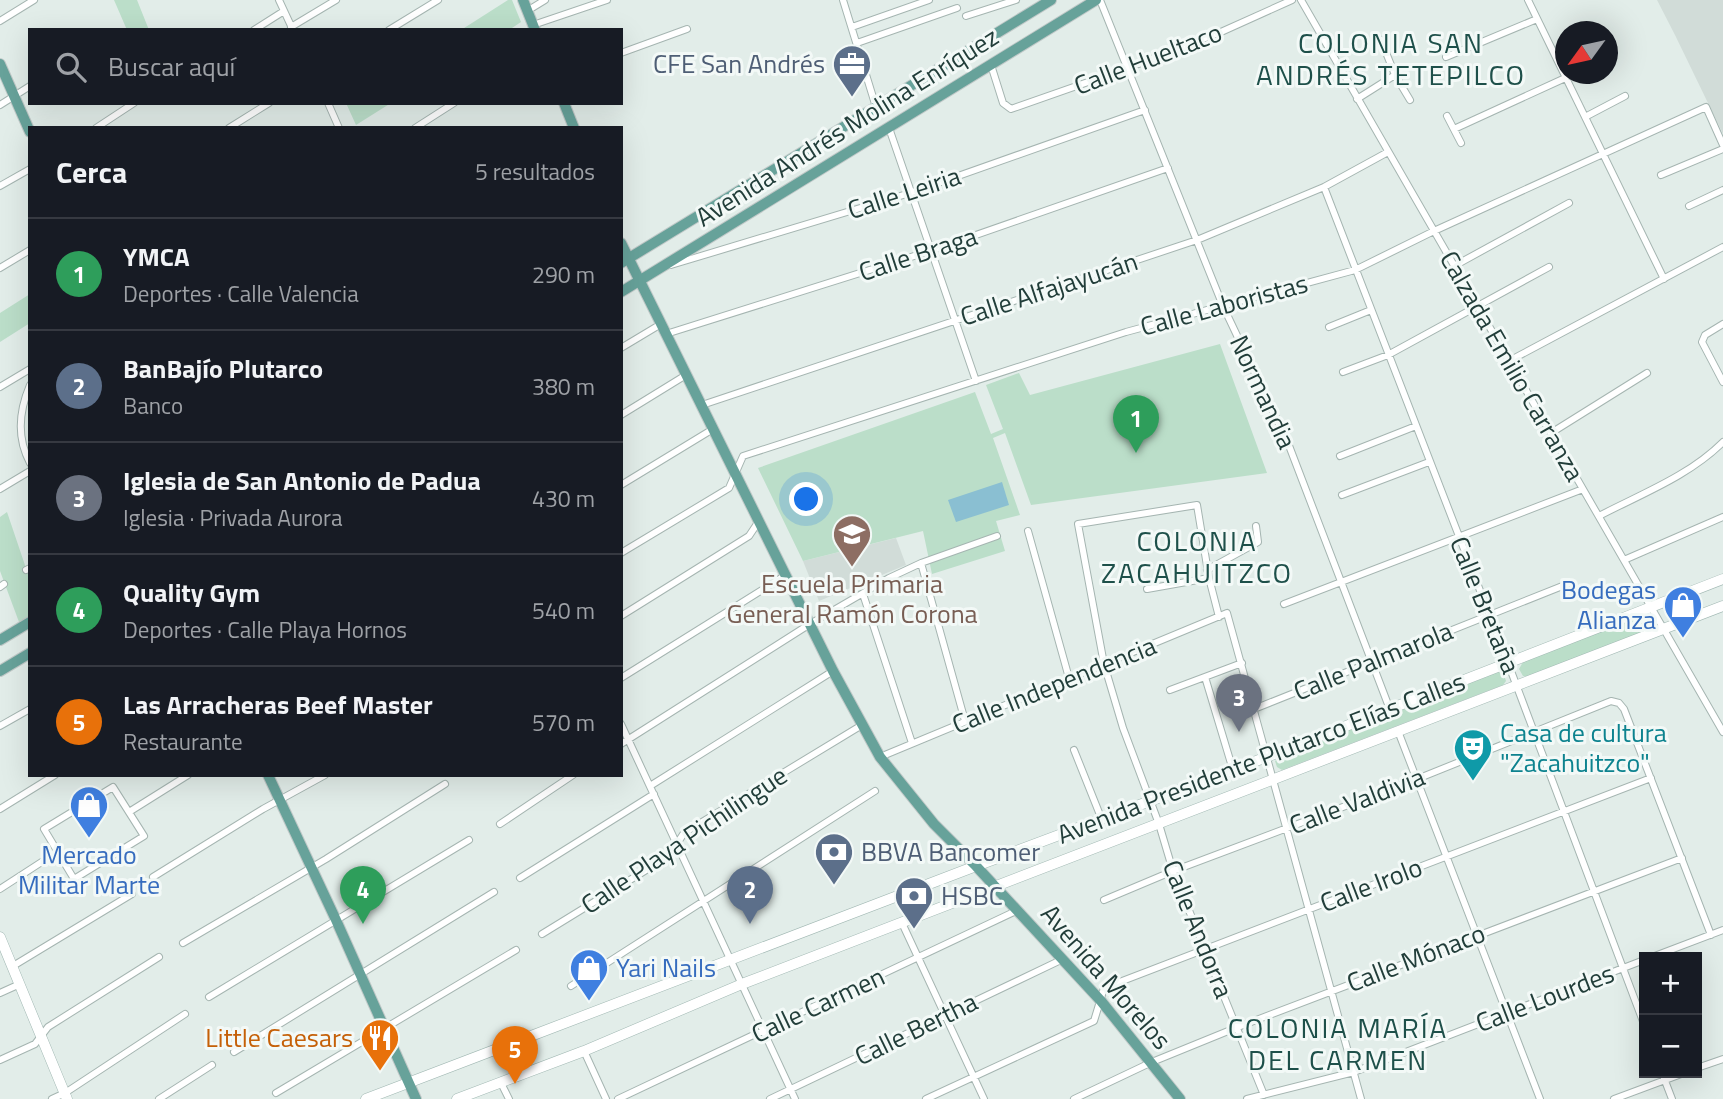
<!DOCTYPE html>
<html lang="es">
<head>
<meta charset="utf-8">
<style>
	:root { --surface:#171b24; --page:#242831; --text:#f1f3f6; --muted:#9ea1a6; --line:#363941; --accent:#1a73e8 }
	body { margin:0; font-family:"Titillium Web",sans-serif; background:var(--page); color:var(--text) }
	.controls { position:absolute; right:21px; bottom:21px; display:grid; overflow:hidden; border-radius:0px; box-shadow:0 7px 28px #0002 }
	.controls button { width:63px; height:63px; display:grid; place-items:center; padding:0; border:0; border-bottom:2px solid var(--line); background:var(--surface); color:var(--text); font:35px sans-serif }
	.compass { position:absolute; left:1555px; top:21px; width:63px; height:63px; border-radius:50%; background:var(--surface); box-shadow:0 7px 28px #0002; rotate:237deg }
	.you { position:absolute; left:807px; top:500px; width:24px; height:24px; margin:-18px; border:5px solid #fff; border-radius:50%; background:#1a73e8; box-shadow:0 0 0 10px #1a73e833 }
	.badge { display:grid; place-items:center; width:46px; height:46px; border-radius:50%; background:var(--accent); color:#fff; font-size:23px; font-weight:700 }
	.pin { position:absolute; translate:-50% -58px; filter:drop-shadow(0 2px 4px #0008) }
	.pin::after { content:''; position:absolute; top:37px; width:24px; height:21px; background:inherit; clip-path:polygon(0 0,100% 0,50% 100%) }
	.list { margin:0; padding:0; list-style:none }
	h2 { display:flex; justify-content:space-between; align-items:center; height:91px; margin:0; padding:0 28px; font-size:30px }
	h2 small { font-size:23px; font-weight:400; color:var(--muted) }
	.list li { display:grid; grid-template-columns:46px 1fr auto; gap:21px; align-items:center; box-sizing:border-box; height:112px; padding:0 28px; border-top:2px solid var(--line) }
	.list b { display:block; font-size:26px; white-space:nowrap }
	.list p { margin:0; font-size:23px; white-space:nowrap; color:var(--muted) }
	.list em { font-size:23px; font-style:normal; color:var(--muted) }
	.icon { flex:none; width:38px; height:38px; fill:none; stroke:currentColor; stroke-width:2; stroke-linecap:round; stroke-linejoin:round }
	.map { position:relative; flex:none; width:1723px; height:1099px; overflow:hidden }
	.search { position:absolute; background:var(--surface); box-shadow:0 7px 28px #0002; left:28px; top:28px; width:595px; height:77px; display:flex; align-items:center; gap:18px; box-sizing:border-box; padding:0 24px; border-radius:0px; color:var(--muted); font-size:26px }
	.panel { position:absolute; background:var(--surface); box-shadow:0 7px 28px #0002; left:28px; top:126px; width:595px; height:651px; border-radius:0px }
	.map>svg:first-child { display:block }
	.built { fill:#d1dcd8 }
	.green { fill:#bbdec9 }
	.water { fill:#8abfd2 }
	.lines { fill:none; stroke-linecap:round; stroke-linejoin:round }
	.street-casing { stroke:#a5b5b1; stroke-width:8 }
	.secondary-casing { stroke:#a1b8b3; stroke-width:11 }
	.primary-casing { stroke:#c1c9c8; stroke-width:12 }
	.street { stroke:#fff; stroke-width:6 }
	.secondary { stroke:#fff; stroke-width:10 }
	.primary { stroke:#67a29a; stroke-width:10 }
	.labels { text-anchor:middle; stroke-width:6; stroke-linejoin:round; paint-order:stroke }
	.street-label { font-size:26px; fill:#223e3a; stroke:#f3f9f7 }
	.service-label { font-size:26px; fill:#4e5e75; stroke:#f3f9f7; text-anchor:start }
	.education-label { font-size:26px; fill:#785e54; stroke:#f3f9f7 }
	.shop-label { font-size:26px; fill:#366cbe; stroke:#f3f9f7; text-anchor:end }
	.culture-label { font-size:26px; fill:#0d838f; stroke:#f3f9f7; text-anchor:start }
	.food-label { font-size:26px; fill:#c56008; stroke:#f3f9f7; text-anchor:end }
	.neighbourhood-label { font-size:28px; letter-spacing:2px; fill:#1e504a; stroke:#f3f9f7 }
</style>
</head>
<body>
<div class="map">
<svg width="1723" height="1099" viewBox="0 0 1723 1099">
	<rect width="100%" height="100%" fill="#e2ede9"/>
	<path class="built" d="M1657,0H1723V134L1675,35Z
		M896,538L906,565L819,601L803,561Z"/>
	<path class="green" d="M114,0H137L149,30H127Z
		M508,0H512L521,22L509,30H461Z
		M346,103H391L356,125Z
		M30,294V323L0,342V313Z
		M1220,344L1267,473L1031,505L1005,433L993,438L1020,515L996,521L1005,551L932,574L923,531L803,561L758,468L975,392L991,434L1003,429L986,385L1019,373L1030,395Z
		M7,512L30,580V616L19,622L0,571V517Z
		M1641,616L1650,617L1652,625L1641,633L1530,676H1523L1519,669L1523,662L1536,656Z
		M1498,671L1503,672L1506,681L1503,685L1282,770L1277,767L1275,761L1283,755Z"/>
	<path class="water" d="M1002,482L1009,505L956,522L948,500Z"/>
	<g class="lines">
		<g class="street-casing">
			<path id="street" d="M279,0L292,28
				M843,0L876,107
				M1100,0L1223,306L1288,443L1389,707
				M1301,0L1723,732
				M1528,0L1664,279
				M527,11L545,0
				M966,16L1016,0
				M0,21L34,0
				M533,25L607,0
				M291,27L336,0
				M852,27L929,0
				M254,30L284,11
				M389,30L438,0
				M1381,40L1395,75L1410,100
				M857,43L957,8
				M621,53L687,29
				M1446,57L1537,19
				M991,65L1003,103L1011,109L1128,68L1221,32L1292,0
				M1357,99L1395,75
				M328,103L339,128
				M0,105L30,86
				M1447,116L1461,143
				M1585,117L1625,96
				M96,128L134,103
				M229,128L269,103
				M415,128L454,103
				M889,128L976,381
				M1454,129L1574,74
				M1661,175L1723,149
				M0,186L30,169
				M1324,187L1508,663L1644,1024
				M1689,206L1723,190
				M671,265L910,193L1145,110
				M1454,266L1569,203
				M0,268L30,250
				M1723,324L1705,335L1702,342L1723,382
				M1329,327L1371,310
				M666,334L930,251L1168,168
				M621,348L661,324
				M1509,361L1723,247
				M1343,372L1388,355L1549,267
				M30,385C19,411 16,437 30,463
				M0,387L30,369
				M702,405L1197,240L1324,187L1388,152
				M621,415L686,375
				M1551,433L1647,373
				M1340,456L1416,426
				M621,485L713,429
				M0,489L30,471
				M1342,495L1429,462
				M1599,516C1641,494 1689,476 1723,442
				M1028,531L1069,678
				M621,553L729,488L743,456L1126,332L1355,270L1434,231L1706,107L1723,145
				M1624,560L1723,517
				M921,563L965,721
				M26,570L30,568
				M1207,570L1258,542L1256,526
				M0,587L4,584
				M1147,589L1209,578
				M863,594L912,743
				M1284,604L1583,489
				M621,616L749,536L759,521
				M1219,617L1209,578L1197,505L1078,524L1104,664L1123,728L1159,824L1173,871L1264,1095
				M1205,677L1233,770
				M621,678L786,575
				M1170,690L1242,663
				M1254,709L1570,583
				M621,724L795,1099
				M0,726L30,709
				M1398,731L1540,1099
				M621,744L810,624L889,578L921,563L997,536
				M1074,750L1102,820
				M880,757L1227,613L1361,1099
				M650,786L833,671
				M113,787L144,836L74,879L44,829Z
				M0,809L55,775
				M129,812L188,775
				M500,824L573,775
				M153,877L263,809L325,775
				M520,878L654,794
				M0,889L57,852
				M1104,900L1173,871L1417,779L1611,701L1619,703L1624,709L1711,935
				M902,923L984,1099
				M542,934L669,856L684,833L862,725
				M183,943L326,859L445,784
				M1652,957L1723,930
				M13,966L132,894
				M571,986L875,791
				M0,993L20,984
				M209,997L469,840
				M584,1051L606,1099
				M234,1052L494,892
				M0,1060L35,1044L48,1027L159,957
				M1697,1068L1723,1059
				M1662,1073L1672,1099
				M501,1083L509,1099
				M276,1093L516,950
				M52,1099L65,1093L185,1014
				M159,1099L212,1065
				M618,1099L1018,910
				M770,1099L1063,959
				M926,1099L1094,1021L1104,988L1651,778
				M1074,1099L1152,1062L1238,1027L1682,858
				M1247,1099L1354,1072L1644,960
				M1614,1099L1684,1073"/>
		</g>
		<g class="secondary-casing">
			<path id="secondary" d="M0,937L67,1099
				M366,1099L976,866L1233,770L1723,579
				M457,1099L584,1051L742,984L1723,606"/>
		</g>
		<g class="primary-casing">
			<path id="primary" d="M523,0L535,30
				M0,64L30,132
				M564,103L574,128
				M621,243L833,671L880,757L934,824L976,866L1101,1001L1180,1099
				M621,263L1051,0
				M621,292L1096,0
				M0,640L30,622
				M0,671L30,653
				M268,775L336,920L416,1099"/>
		</g>
		<use href="#street" class="street"/>
		<use href="#secondary" class="secondary"/>
		<use href="#primary" class="primary"/>
	</g>
	<defs>
		<g id="office-pin" transform="scale(2.0125)"><path d="M0 17L-7.5 6A9.5 9.5 0 1 1 7.5 6Z" fill="#5c6f8a" stroke="#f3f9f7"/><path d="M-6-3h4V-5.5h4V-3h4V5H-6ZM-1-4.5V-3h2v-1.5ZM-6 0V1H6V0Z" fill="#fff"/></g>
		<g id="school-pin" transform="scale(2.0125)"><path d="M0 17L-7.5 6A9.5 9.5 0 1 1 7.5 6Z" fill="#8d6e63" stroke="#f3f9f7"/><path d="M0-5L7-2L0 1L-7-2ZM-4 1L0 2.5L4 1V4Q0 6-4 4Z" fill="#fff"/></g>
		<g id="shop-pin" transform="scale(2.0125)"><path d="M0 17L-7.5 6A9.5 9.5 0 1 1 7.5 6Z" fill="#3f7fe0" stroke="#f3f9f7"/><path d="M-5-2.5h2.3a2.7 3.5 0 0 1 5.4 0H5L5.5 6h-11ZM-1.5-2.5h3a1.5 2.3 0 0 0-3 0Z" fill="#fff"/></g>
		<g id="theatre-pin" transform="scale(2.0125)"><path d="M0 17L-7.5 6A9.5 9.5 0 1 1 7.5 6Z" fill="#0f9aa8" stroke="#f3f9f7"/><path d="M-5-5.5Q0-4 5-5.5V0Q5 5 0 6Q-5 5-5 0ZM-3.3-2.5H-1v1.5H-3.3ZM1-2.5H3.3v1.5H1ZM-2.8 1Q0 5.5 2.8 1Z" fill="#fff"/></g>
		<g id="bank-pin" transform="scale(2.0125)"><path d="M0 17L-7.5 6A9.5 9.5 0 1 1 7.5 6Z" fill="#5c6f8a" stroke="#f3f9f7"/><path d="M-6-4H6V4H-6ZM0-2.3a2.3 2.3 0 1 0 0 4.6a2.3 2.3 0 1 0 0-4.6Z" fill="#fff"/></g>
		<g id="restaurant-pin" transform="scale(2.0125)"><path d="M0 17L-7.5 6A9.5 9.5 0 1 1 7.5 6Z" fill="#e8710a" stroke="#f3f9f7"/><path d="M-5-6h1v4h1v-4h1v4h1v-4h1v5L-1.5 .5V6h-2V.5L-5-1ZM5-6V6H3V1.5H1.5Q1.5-4 5-6Z" fill="#fff"/></g>
	</defs>
	<g fill-rule="evenodd">
		<use href="#office-pin" x="852" y="64"/>
		<use href="#school-pin" x="852" y="534"/>
		<use href="#shop-pin" x="1683" y="605"/>
		<use href="#theatre-pin" x="1473" y="748"/>
		<use href="#shop-pin" x="89" y="805"/>
		<use href="#bank-pin" x="834" y="852"/>
		<use href="#bank-pin" x="914" y="896"/>
		<use href="#shop-pin" x="589" y="968"/>
		<use href="#restaurant-pin" x="380" y="1038"/>
	</g>
	<g class="labels">
		<g class="street-label">
			<text transform="translate(1148 59) rotate(-21)" y="9">Calle Hueltaco</text>
			<text transform="translate(847 127) rotate(-32)" y="9">Avenida Andrés Molina Enríquez</text>
			<text transform="translate(904 193) rotate(-18)" y="9">Calle Leiria</text>
			<text transform="translate(918 254) rotate(-18)" y="9">Calle Braga</text>
			<text transform="translate(1049 289) rotate(-18)" y="9">Calle Alfajayucán</text>
			<text transform="translate(1224 305) rotate(-15)" y="9">Calle Laboristas</text>
			<text transform="translate(1512 366) rotate(60)" y="9">Calzada Emilio Carranza</text>
			<text transform="translate(1263 392) rotate(65)" y="9">Normandia</text>
			<text transform="translate(1485 605) rotate(68)" y="9">Calle Bretaña</text>
			<text transform="translate(1373 661) rotate(-22)" y="9">Calle Palmarola</text>
			<text transform="translate(1054 685) rotate(-22)" y="9">Calle Independencia</text>
			<text transform="translate(1261 758) rotate(-21)" y="9">Avenida Presidente Plutarco Elías Calles</text>
			<text transform="translate(1357 801) rotate(-21)" y="9">Calle Valdivia</text>
			<text transform="translate(684 840) rotate(-34)" y="9">Calle Playa Pichilingue</text>
			<text transform="translate(1371 885) rotate(-21)" y="9">Calle Irolo</text>
			<text transform="translate(1198 929) rotate(68)" y="9">Calle Andorra</text>
			<text transform="translate(1416 958) rotate(-21)" y="9">Calle Mónaco</text>
			<text transform="translate(1106 977) rotate(49)" y="9">Avenida Morelos</text>
			<text transform="translate(1545 998) rotate(-21)" y="9">Calle Lourdes</text>
			<text transform="translate(818 1005) rotate(-25)" y="9">Calle Carmen</text>
			<text transform="translate(916 1029) rotate(-26)" y="9">Calle Bertha</text>
		</g>
		<g class="service-label">
			<text x="825" y="73" text-anchor="end">CFE San Andrés</text>
			<text x="861" y="861">BBVA Bancomer</text>
			<text x="941" y="905">HSBC</text>
		</g>
		<g class="education-label">
			<text x="852" y="593">Escuela Primaria<tspan x="852" dy="30">General Ramón Corona</tspan></text>
		</g>
		<g class="shop-label">
			<text x="1656" y="599">Bodegas<tspan x="1656" dy="30">Alianza</tspan></text>
			<text x="89" y="864" text-anchor="middle">Mercado<tspan x="89" dy="30">Militar Marte</tspan></text>
			<text x="616" y="977" text-anchor="start">Yari Nails</text>
		</g>
		<g class="culture-label">
			<text x="1500" y="742">Casa de cultura<tspan x="1500" dy="30">"Zacahuitzco"</tspan></text>
		</g>
		<g class="food-label">
			<text x="353" y="1047">Little Caesars</text>
		</g>
		<g class="neighbourhood-label">
			<text x="1391" y="53">COLONIA SAN<tspan x="1391" dy="32">ANDRÉS TETEPILCO</tspan></text>
			<text x="1197" y="551">COLONIA<tspan x="1197" dy="32">ZACAHUITZCO</tspan></text>
			<text x="1338" y="1038">COLONIA MARÍA<tspan x="1338" dy="32">DEL CARMEN</tspan></text>
		</g>
	</g>
</svg>
<div class="controls">
<button>+</button>
<button>−</button>
</div>
<svg class="compass" viewBox="-18 -18 36 36"><path d="M0-13l5 13h-10z" fill="#e53935"/><path d="M0 13l5-13h-10z" fill="#9ea1a6"/></svg>
<div class="you"></div>
<div class="pin badge" style="left:1136px;top:453px;background:#2e9e5b">1</div>
<div class="pin badge" style="left:750px;top:924px;background:#5c6f8a">2</div>
<div class="pin badge" style="left:1239px;top:732px;background:#6b7280">3</div>
<div class="pin badge" style="left:363px;top:924px;background:#2e9e5b">4</div>
<div class="pin badge" style="left:515px;top:1084px;background:#e8710a">5</div>
<div class="search"><svg class="icon" aria-label="search" viewBox="0 0 24 24"><circle cx="10" cy="10" r="6"/><path d="M15 15l6 6"/></svg>Buscar aquí</div>
<section class="panel">
<h2>Cerca<small>5 resultados</small></h2>
<ul class="list">
<li><span class="badge" style="background:#2e9e5b">1</span><div><b>YMCA</b><p>Deportes · Calle Valencia</p></div><em>290 m</em></li>
<li><span class="badge" style="background:#5c6f8a">2</span><div><b>BanBajío Plutarco</b><p>Banco</p></div><em>380 m</em></li>
<li><span class="badge" style="background:#6b7280">3</span><div><b>Iglesia de San Antonio de Padua</b><p>Iglesia · Privada Aurora</p></div><em>430 m</em></li>
<li><span class="badge" style="background:#2e9e5b">4</span><div><b>Quality Gym</b><p>Deportes · Calle Playa Hornos</p></div><em>540 m</em></li>
<li><span class="badge" style="background:#e8710a">5</span><div><b>Las Arracheras Beef Master</b><p>Restaurante</p></div><em>570 m</em></li>
</ul>
</section>
</div>
</body>
</html>
